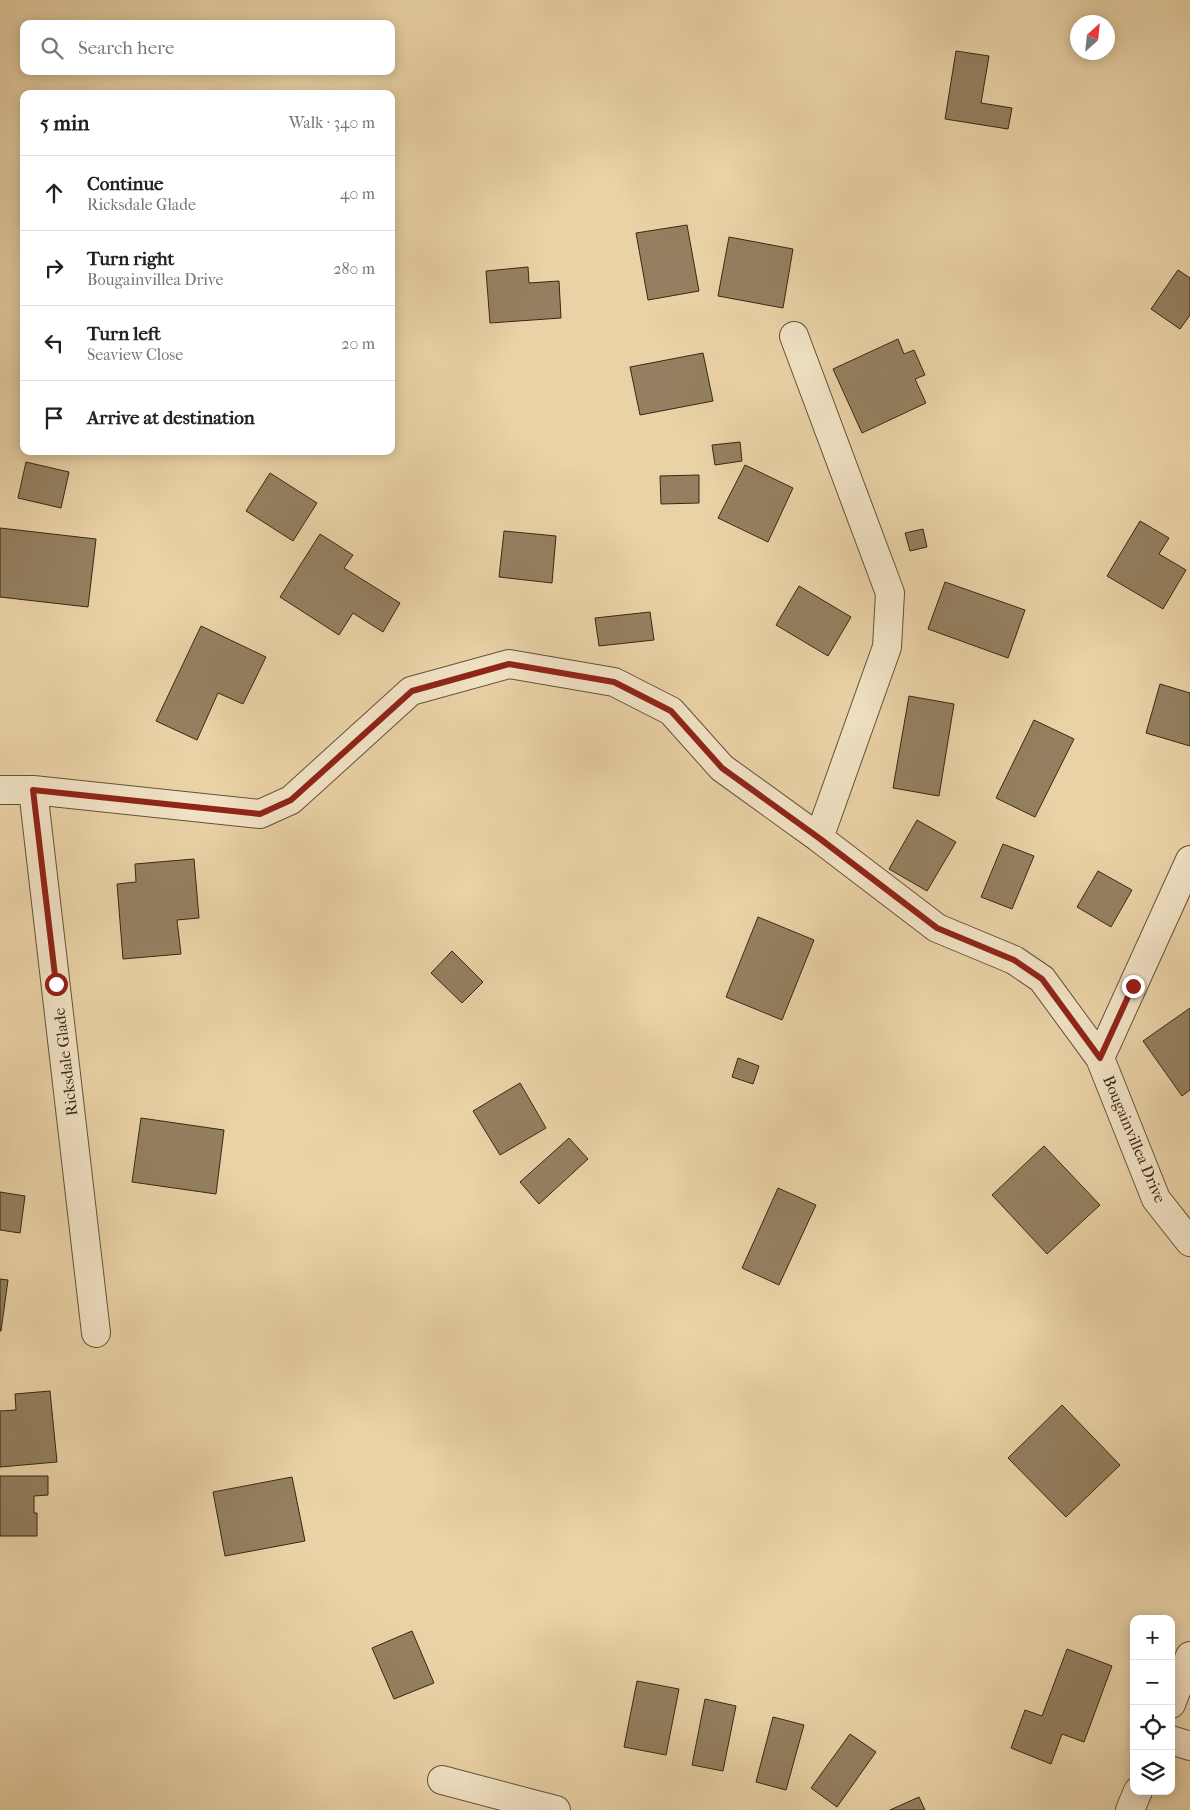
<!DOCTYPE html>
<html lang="en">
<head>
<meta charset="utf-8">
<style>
	:root { --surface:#fff; --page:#f6f6f6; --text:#222; --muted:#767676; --line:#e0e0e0 }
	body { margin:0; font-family:"IM FELL French Canon",serif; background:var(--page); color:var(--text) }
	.controls { position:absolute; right:15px; bottom:15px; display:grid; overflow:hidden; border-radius:10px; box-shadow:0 2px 12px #0003 }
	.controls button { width:45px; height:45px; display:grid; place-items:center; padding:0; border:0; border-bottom:1px solid var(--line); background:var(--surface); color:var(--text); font:25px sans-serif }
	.compass { position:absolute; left:1070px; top:15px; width:45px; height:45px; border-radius:50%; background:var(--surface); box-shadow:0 2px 12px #0003; rotate:27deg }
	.stop { position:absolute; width:15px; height:15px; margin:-11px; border:4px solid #8f2418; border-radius:50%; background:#fff }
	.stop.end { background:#8f2418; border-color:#fff; box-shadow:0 1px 5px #0008 }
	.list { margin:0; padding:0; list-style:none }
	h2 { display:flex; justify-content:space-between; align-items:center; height:65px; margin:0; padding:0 20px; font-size:21px }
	h2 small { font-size:16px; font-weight:400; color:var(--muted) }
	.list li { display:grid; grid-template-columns:32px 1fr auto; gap:15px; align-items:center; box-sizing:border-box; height:75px; padding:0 20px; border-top:1px solid var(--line) }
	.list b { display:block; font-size:19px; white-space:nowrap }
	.list p { margin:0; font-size:16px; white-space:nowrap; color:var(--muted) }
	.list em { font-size:16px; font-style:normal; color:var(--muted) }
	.icon { flex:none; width:28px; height:28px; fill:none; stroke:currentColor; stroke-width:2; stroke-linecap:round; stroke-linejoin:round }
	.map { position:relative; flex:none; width:1190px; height:1810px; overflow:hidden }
	.search { position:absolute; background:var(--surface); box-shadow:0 2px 12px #0003; left:20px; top:20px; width:375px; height:55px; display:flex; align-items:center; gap:12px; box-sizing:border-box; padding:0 18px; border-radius:10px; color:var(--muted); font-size:19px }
	.panel { position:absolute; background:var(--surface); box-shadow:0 2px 12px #0003; left:20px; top:90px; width:375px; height:365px; border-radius:10px }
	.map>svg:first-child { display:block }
	.building { fill:#948060; stroke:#372814 }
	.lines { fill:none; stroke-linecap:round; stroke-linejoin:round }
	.minor-casing { stroke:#645238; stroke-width:30 }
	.minor { stroke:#f1e2c5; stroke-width:28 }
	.route { stroke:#8f2418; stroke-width:6 }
	.labels { text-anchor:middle; stroke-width:4; stroke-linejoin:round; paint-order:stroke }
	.street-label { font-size:16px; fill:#372814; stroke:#f1e2c5 }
</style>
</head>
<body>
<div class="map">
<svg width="1190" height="1810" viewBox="0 0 1190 1810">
	<rect width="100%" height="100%" fill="#e9d2a6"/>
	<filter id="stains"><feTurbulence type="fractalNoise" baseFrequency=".004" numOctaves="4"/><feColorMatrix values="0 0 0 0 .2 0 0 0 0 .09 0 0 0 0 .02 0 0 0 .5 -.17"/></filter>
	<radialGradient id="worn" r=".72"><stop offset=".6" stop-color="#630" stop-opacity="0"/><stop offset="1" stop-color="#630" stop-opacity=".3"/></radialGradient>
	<path class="building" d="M956,51L989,56L981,103L1012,108L1008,129L945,119Z
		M687,225L699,291L648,300L636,233Z
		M729,237L793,249L783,308L718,296Z
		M528,267L529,283L559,281L561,318L490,323L486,271Z
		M1178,270L1190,278V315L1180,329L1151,309Z
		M898,339L904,354L914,350L925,375L915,379L926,403L862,433L833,369Z
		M703,353L713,401L640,415L630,367Z
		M740,442L742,461L715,465L712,445Z
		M26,462L69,472L61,508L18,498Z
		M745,465L793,488L768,542L718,518Z
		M270,473L317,503L293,541L246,511Z
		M699,475V503L661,504L660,476Z
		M1140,521L1169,538L1159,554L1186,570L1163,609L1107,576Z
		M0,528L96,539L88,607L0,597Z
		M923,529L927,547L910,551L905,533Z
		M504,531L556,536L552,583L499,577Z
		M320,534L353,555L344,568L400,603L383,632L353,613L339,635L280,597Z
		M945,582L1025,610L1008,658L928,629Z
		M799,586L851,617L828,656L776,625Z
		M650,612L654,640L599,646L595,618Z
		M201,626L266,657L243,704L218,693L197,740L156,721Z
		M1160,684L1190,693V746L1146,733Z
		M909,696L954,704L939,796L893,788Z
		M1034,720L1074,739L1035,817L996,798Z
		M917,820L956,842L927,891L889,869Z
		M1003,844L1034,856L1012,909L981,897Z
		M194,859L199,918L177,920L181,954L123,959L117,884L136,882L135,864Z
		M1098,871L1132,890L1111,927L1077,907Z
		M758,917L814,940L782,1020L726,997Z
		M452,951L483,982L462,1003L431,973Z
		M1190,1008V1090L1182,1096L1143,1041Z
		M738,1058L759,1066L753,1084L732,1077Z
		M520,1083L546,1128L500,1155L473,1111Z
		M141,1118L224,1130L216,1194L132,1182Z
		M569,1138L588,1159L539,1204L520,1182Z
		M1044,1146L1100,1205L1047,1254L992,1195Z
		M778,1188L816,1205L779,1285L742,1268Z
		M0,1192L25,1196L20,1233L0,1230Z
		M0,1279L8,1280L1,1331H0Z
		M50,1391L57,1462L0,1467V1411L16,1410L15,1394Z
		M1062,1405L1120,1465L1066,1517L1008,1458Z
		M0,1476H48V1495L34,1496V1513H37V1536H0Z
		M292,1477L305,1541L225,1556L213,1492Z
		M412,1631L434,1683L394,1699L372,1648Z
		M1067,1649L1112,1666L1084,1742L1062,1734L1051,1764L1011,1748L1025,1710L1042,1716Z
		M637,1681L679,1689L666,1755L624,1747Z
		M705,1699L736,1706L723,1771L692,1765Z
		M773,1717L804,1725L786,1790L756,1782Z
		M850,1734L876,1752L837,1807L811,1788Z
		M919,1797L925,1810H890Z"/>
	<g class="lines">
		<g class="minor-casing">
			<path id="minor" d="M794,336L890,593L887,647L819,838
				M0,790H33L260,814L291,800L411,691L509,664L614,682L671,711L722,768L819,838L937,928L1014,960L1042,979L1100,1058L1156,1199L1190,1242
				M33,790L96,1333
				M1100,1058L1190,860
				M1171,1704L1190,1656
				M1171,1740L1190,1746
				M442,1780L529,1803
				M529,1810V1803L556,1810
				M1130,1810L1138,1791"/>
		</g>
		<use href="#minor" class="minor"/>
	</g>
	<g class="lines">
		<path class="route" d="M56,984L33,790L260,814L291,800L412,691L509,664L614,682L671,711L722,768L819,838L937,928L1014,960L1042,979L1100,1058L1133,986"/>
	</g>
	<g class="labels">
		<g class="street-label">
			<text transform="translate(65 1062) rotate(-97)" y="6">Ricksdale Glade</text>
			<text transform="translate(1135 1139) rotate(67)" y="6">Bougainvillea Drive</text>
		</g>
	</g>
	<rect width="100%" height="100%" filter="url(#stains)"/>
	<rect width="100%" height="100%" fill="url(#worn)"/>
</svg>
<div class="controls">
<button>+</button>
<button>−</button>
<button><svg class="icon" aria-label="locate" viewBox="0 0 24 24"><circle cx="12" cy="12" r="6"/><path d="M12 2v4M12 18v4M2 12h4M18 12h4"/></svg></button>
<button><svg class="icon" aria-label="layers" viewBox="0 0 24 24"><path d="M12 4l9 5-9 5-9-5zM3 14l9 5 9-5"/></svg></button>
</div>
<svg class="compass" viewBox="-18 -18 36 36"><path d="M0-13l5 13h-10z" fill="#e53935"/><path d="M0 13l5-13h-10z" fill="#767676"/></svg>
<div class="stop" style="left:56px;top:984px"></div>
<div class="stop end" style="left:1133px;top:986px"></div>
<div class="search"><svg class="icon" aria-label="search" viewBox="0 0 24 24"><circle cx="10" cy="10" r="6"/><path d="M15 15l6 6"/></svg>Search here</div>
<section class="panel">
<h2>5 min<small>Walk · 340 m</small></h2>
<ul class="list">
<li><svg class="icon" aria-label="ahead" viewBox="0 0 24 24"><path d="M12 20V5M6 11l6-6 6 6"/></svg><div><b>Continue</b><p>Ricksdale Glade</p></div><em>40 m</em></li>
<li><svg class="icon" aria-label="right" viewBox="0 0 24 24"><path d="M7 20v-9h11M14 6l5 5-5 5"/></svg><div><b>Turn right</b><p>Bougainvillea Drive</p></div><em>280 m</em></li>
<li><svg class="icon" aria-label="left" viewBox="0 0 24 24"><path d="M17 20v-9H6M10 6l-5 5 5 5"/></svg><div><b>Turn left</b><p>Seaview Close</p></div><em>20 m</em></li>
<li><svg class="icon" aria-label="arrive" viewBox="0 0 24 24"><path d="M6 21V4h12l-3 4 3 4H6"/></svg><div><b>Arrive at destination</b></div></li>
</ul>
</section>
</div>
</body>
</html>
